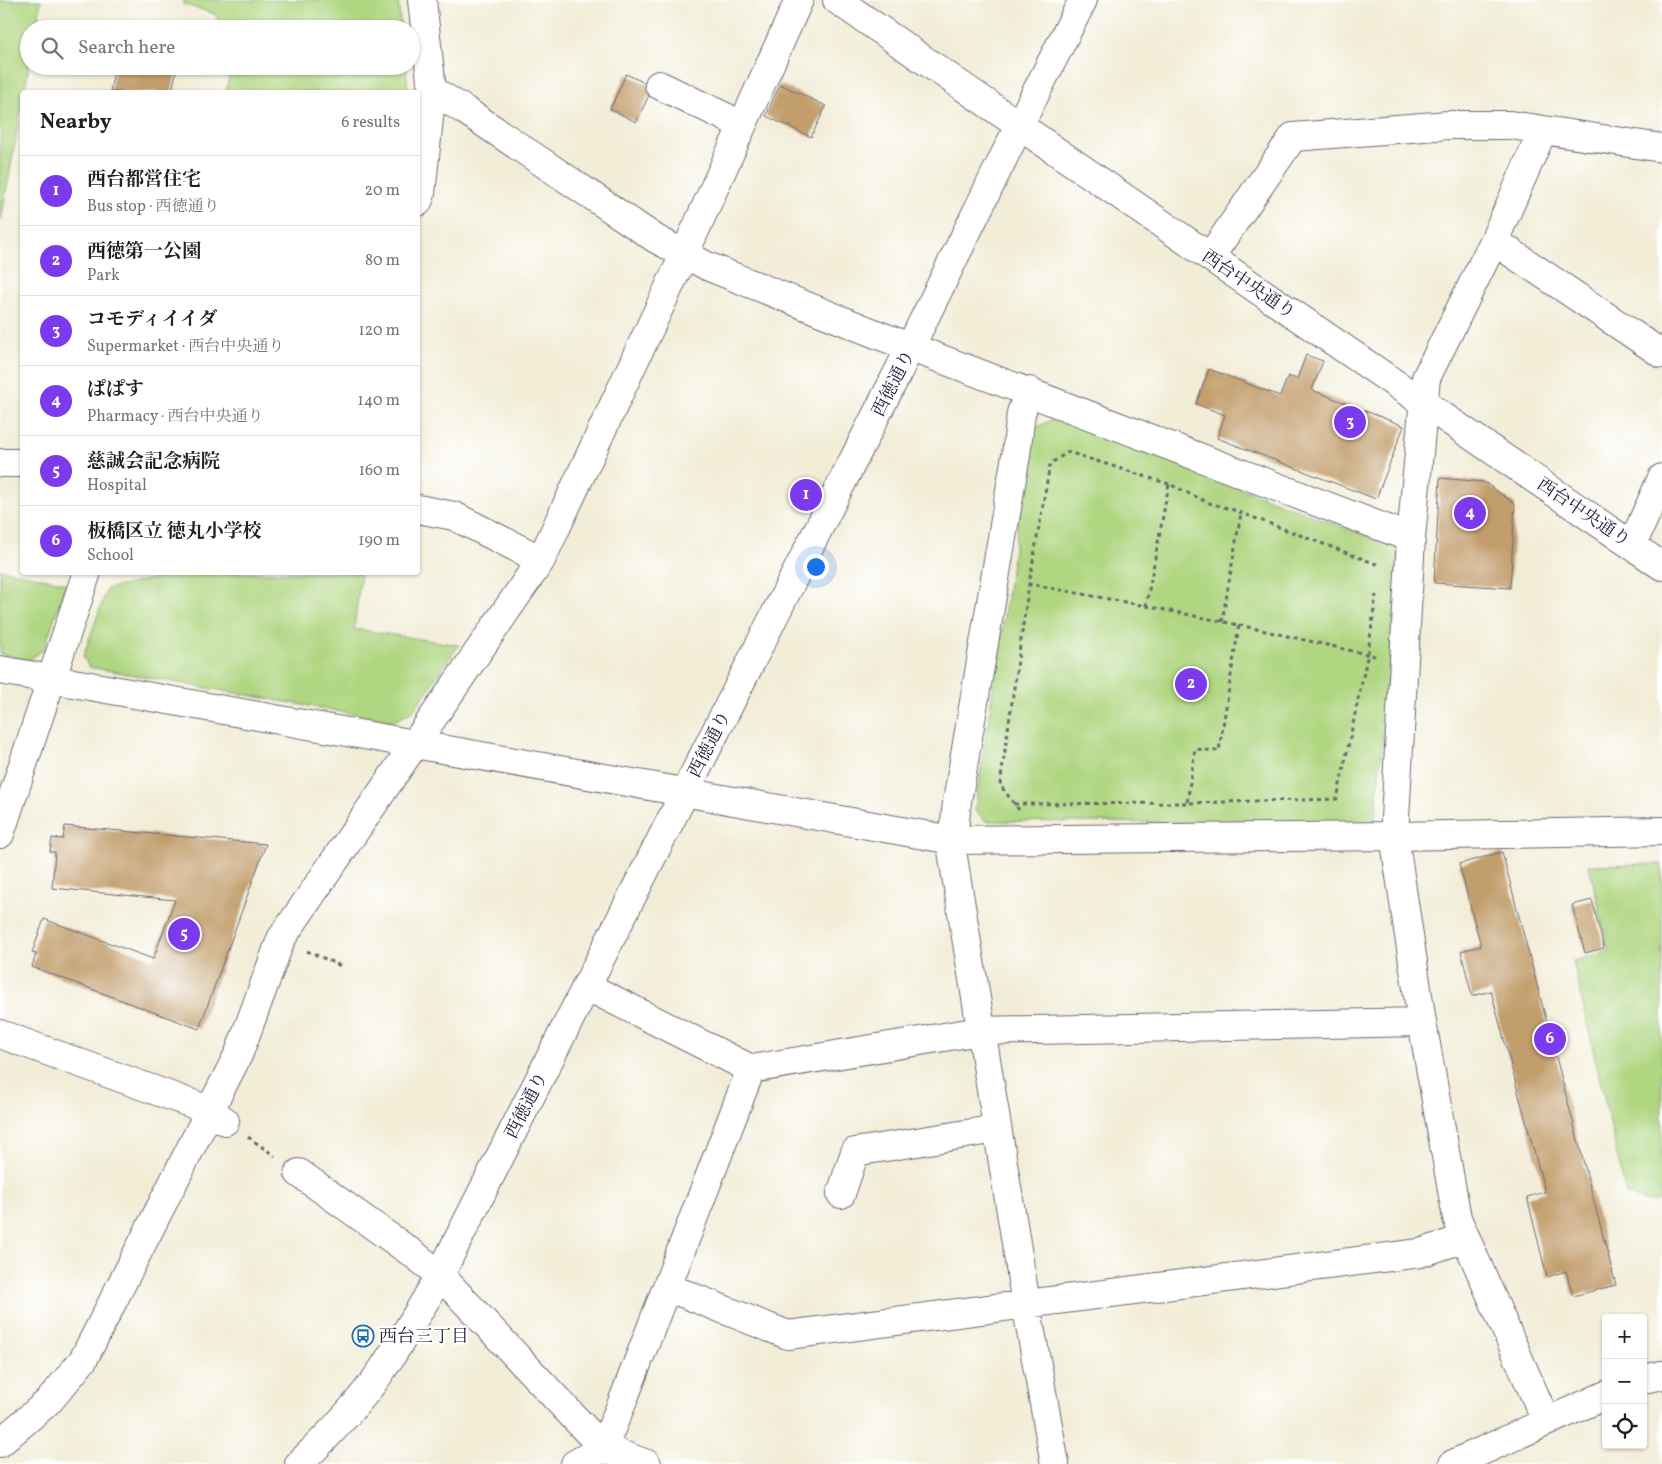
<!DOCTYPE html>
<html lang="en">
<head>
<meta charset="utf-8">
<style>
	:root { --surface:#fff; --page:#f2f2f2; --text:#202124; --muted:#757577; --line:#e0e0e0; --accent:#7c3aed }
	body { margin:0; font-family:Vollkorn,"Noto Serif JP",serif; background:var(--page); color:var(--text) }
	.controls { position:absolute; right:15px; bottom:15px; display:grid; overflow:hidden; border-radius:5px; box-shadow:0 1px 4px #0004 }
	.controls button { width:45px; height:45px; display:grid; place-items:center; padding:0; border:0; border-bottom:1px solid var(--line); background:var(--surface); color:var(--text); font:25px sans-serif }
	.you { position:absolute; left:815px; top:566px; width:18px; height:18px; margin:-12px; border:4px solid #fff; border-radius:50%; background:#1a73e8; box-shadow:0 0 0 8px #1a73e833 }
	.badge { display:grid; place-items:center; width:32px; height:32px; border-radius:50%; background:var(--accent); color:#fff; font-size:16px; font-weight:700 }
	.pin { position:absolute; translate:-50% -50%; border:2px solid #fff; box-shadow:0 1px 5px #0006 }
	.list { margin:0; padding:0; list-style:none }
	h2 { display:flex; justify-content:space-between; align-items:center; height:65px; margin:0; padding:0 20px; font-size:21px }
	h2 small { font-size:16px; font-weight:400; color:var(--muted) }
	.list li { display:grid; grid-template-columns:32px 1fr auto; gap:15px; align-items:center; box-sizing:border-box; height:70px; padding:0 20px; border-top:1px solid var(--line) }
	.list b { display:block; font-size:19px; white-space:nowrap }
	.list p { margin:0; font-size:16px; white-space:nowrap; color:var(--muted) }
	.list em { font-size:16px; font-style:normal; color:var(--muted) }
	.icon { flex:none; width:28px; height:28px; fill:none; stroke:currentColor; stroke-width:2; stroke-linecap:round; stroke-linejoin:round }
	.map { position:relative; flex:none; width:1662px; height:1464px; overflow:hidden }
	.search { position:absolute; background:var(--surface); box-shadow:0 1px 4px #0004; left:20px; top:20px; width:400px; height:55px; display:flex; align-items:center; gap:12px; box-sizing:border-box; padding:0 18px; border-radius:28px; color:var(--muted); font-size:19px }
	.panel { position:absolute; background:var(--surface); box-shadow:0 1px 4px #0004; left:20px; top:90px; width:400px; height:485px; border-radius:5px }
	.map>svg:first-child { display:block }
	.green { fill:#afd680; stroke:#687c5e }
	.building { fill:#c29e6d }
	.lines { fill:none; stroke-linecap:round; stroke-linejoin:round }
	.minor-casing { stroke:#6b6972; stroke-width:30 }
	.path { stroke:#6b6972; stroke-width:3; stroke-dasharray:4 4; stroke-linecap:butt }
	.minor { stroke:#fff; stroke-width:28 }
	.labels { text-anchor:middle; stroke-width:4.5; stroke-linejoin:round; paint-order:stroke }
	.street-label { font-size:18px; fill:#22223b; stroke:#fff }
	.poi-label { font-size:18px; fill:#22223b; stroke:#fff; text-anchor:start }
</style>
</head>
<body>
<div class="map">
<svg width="1662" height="1464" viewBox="0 0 1662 1464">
	<rect width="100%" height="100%" fill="#fff"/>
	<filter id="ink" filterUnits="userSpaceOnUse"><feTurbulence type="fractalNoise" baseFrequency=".02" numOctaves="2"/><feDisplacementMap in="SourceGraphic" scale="10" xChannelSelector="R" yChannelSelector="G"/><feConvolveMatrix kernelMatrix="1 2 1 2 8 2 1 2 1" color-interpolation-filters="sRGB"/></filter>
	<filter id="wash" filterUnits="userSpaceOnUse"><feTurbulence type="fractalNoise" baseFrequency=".0096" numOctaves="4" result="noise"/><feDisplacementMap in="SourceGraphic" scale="20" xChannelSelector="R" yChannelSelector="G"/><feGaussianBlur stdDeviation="1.12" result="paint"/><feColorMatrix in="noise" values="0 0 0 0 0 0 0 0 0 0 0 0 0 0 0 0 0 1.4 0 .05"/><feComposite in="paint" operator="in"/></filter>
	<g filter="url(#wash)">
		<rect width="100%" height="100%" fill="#f2edd7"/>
		<path class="green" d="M0,0H41L36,29H29V66L24,92H22V103L1,221L0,222Z
			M184,0H398L401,29H224L215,14L183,4Z
			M231,66H406L408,92H226Z
			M1055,418L1398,548L1399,560L1375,821L1368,825L985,821L975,809L1032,430Z
			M0,569L66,583L44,649L29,660L0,654Z
			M181,573H361L354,629L459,645L413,711L394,721L89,667L83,657L107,589Z
			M1662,864V1200L1648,1202L1626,1194L1573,961L1609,951L1589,865Z"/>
		<g id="blocks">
			<path class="building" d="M115,66L177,67L172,92H110Z
				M626,74L653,87L636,122L610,109Z
				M780,84L826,106L811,137L766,116Z
				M1306,355L1323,361L1312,390L1404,426L1376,499L1217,438L1225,415L1196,404L1209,369L1280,396L1288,376L1297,379Z
				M1440,478L1484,482L1515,504L1510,588L1434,583Z
				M65,826L266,844L199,1029L32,967L36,954L32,953L44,919L153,959L175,900L52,888L55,852H50L52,838L63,839Z
				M1502,852L1616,1285L1573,1296L1566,1271L1547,1277L1527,1197L1545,1192L1491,991L1472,996L1461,951L1481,946L1459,864Z
				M1592,900L1604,948L1585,953L1572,905Z"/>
		</g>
	</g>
	<g filter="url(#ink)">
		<use href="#blocks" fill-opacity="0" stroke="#6b6972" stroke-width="1"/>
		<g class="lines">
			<g class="minor-casing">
				<path id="minor" d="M837,0L1210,257L1662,566
					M659,85L742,125
					M432,90L466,111L656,239L707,266L881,336L1411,538
					M1543,130L1494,241L1426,378L1411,538L1394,836L1422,1022L1457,1218L1546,1421
					M418,202L421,194L432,90L422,0
					M1494,241L1662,354
					M1210,257L1293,137L1449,125H1510L1662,148
					M1029,391L1021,413L1016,455L957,802L952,851L1026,1304L1055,1464
					M0,463H22
					M418,509L454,516L541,560
					M1632,545L1662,478
					M0,670L952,840L1394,836L1662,831
					M0,834L87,572
					M586,986L751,1069L980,1031L1422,1022
					M0,1034L209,1110L225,1121
					M299,1173L416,1256L440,1275L603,1448L647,1464
					M841,1194L855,1152L997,1129
					M667,1287L788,1335L1420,1253L1466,1238
					M1643,1379L1662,1375
					M0,1443L50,1400L83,1360L239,1053L281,939L541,560L684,255L799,0
					M299,1464C328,1436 357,1406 380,1373C402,1341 421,1308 440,1275L900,368L1019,126L1083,0
					M575,1464L603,1448L622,1403L751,1069
					M1453,1464L1606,1395"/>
			</g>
			<path class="path" d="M1169,484L1068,452L1050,464L1029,584L1146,606L1169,484L1209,503L1231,509L1379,565V566
				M1146,606L1239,625L1219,751L1195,749L1187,803
				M1222,622L1241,513
				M1239,625L1375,656
				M1014,804L1187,803L1337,799L1368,653L1376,595
				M1019,810L1000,785L1029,584
				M307,951L341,966
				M248,1137L275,1156"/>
			<use href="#minor" class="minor"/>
		</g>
	</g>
	<defs>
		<g id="bus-ring" transform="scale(1.125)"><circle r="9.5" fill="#fff" stroke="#1f6fb2" stroke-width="1.5"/><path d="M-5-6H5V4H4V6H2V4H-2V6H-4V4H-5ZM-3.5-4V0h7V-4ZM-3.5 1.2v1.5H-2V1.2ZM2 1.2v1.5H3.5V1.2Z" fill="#1f6fb2"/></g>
	</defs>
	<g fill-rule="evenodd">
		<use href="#bus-ring" x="363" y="1336"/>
	</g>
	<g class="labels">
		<g class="street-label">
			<text transform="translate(1249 284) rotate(34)" y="6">西台中央通り</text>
			<text transform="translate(893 383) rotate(-63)" y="6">西徳通り</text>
			<text transform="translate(1584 512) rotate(34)" y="6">西台中央通り</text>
			<text transform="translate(709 744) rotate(-63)" y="6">西徳通り</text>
			<text transform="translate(526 1105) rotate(-63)" y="6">西徳通り</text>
		</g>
		<g class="poi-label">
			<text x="379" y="1342">西台三丁目</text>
		</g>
	</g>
</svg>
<div class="controls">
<button>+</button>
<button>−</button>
<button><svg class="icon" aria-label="locate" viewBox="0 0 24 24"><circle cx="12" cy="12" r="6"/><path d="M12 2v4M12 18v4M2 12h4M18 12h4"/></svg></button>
</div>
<div class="you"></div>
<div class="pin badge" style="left:806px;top:495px">1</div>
<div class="pin badge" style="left:1191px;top:684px">2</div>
<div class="pin badge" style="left:1350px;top:422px">3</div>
<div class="pin badge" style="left:1470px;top:513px">4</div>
<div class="pin badge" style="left:184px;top:934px">5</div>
<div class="pin badge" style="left:1550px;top:1039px">6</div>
<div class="search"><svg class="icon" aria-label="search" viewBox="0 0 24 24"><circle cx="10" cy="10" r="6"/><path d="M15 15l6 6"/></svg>Search here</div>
<section class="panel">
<h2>Nearby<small>6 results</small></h2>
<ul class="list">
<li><span class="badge">1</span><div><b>西台都営住宅</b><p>Bus stop · 西徳通り</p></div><em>20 m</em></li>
<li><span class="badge">2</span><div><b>西徳第一公園</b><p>Park</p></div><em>80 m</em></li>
<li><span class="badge">3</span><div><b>コモディイイダ</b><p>Supermarket · 西台中央通り</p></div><em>120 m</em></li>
<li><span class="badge">4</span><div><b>ぱぱす</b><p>Pharmacy · 西台中央通り</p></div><em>140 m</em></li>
<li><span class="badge">5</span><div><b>慈誠会記念病院</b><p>Hospital</p></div><em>160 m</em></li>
<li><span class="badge">6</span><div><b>板橋区立 徳丸小学校</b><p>School</p></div><em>190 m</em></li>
</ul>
</section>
</div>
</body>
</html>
